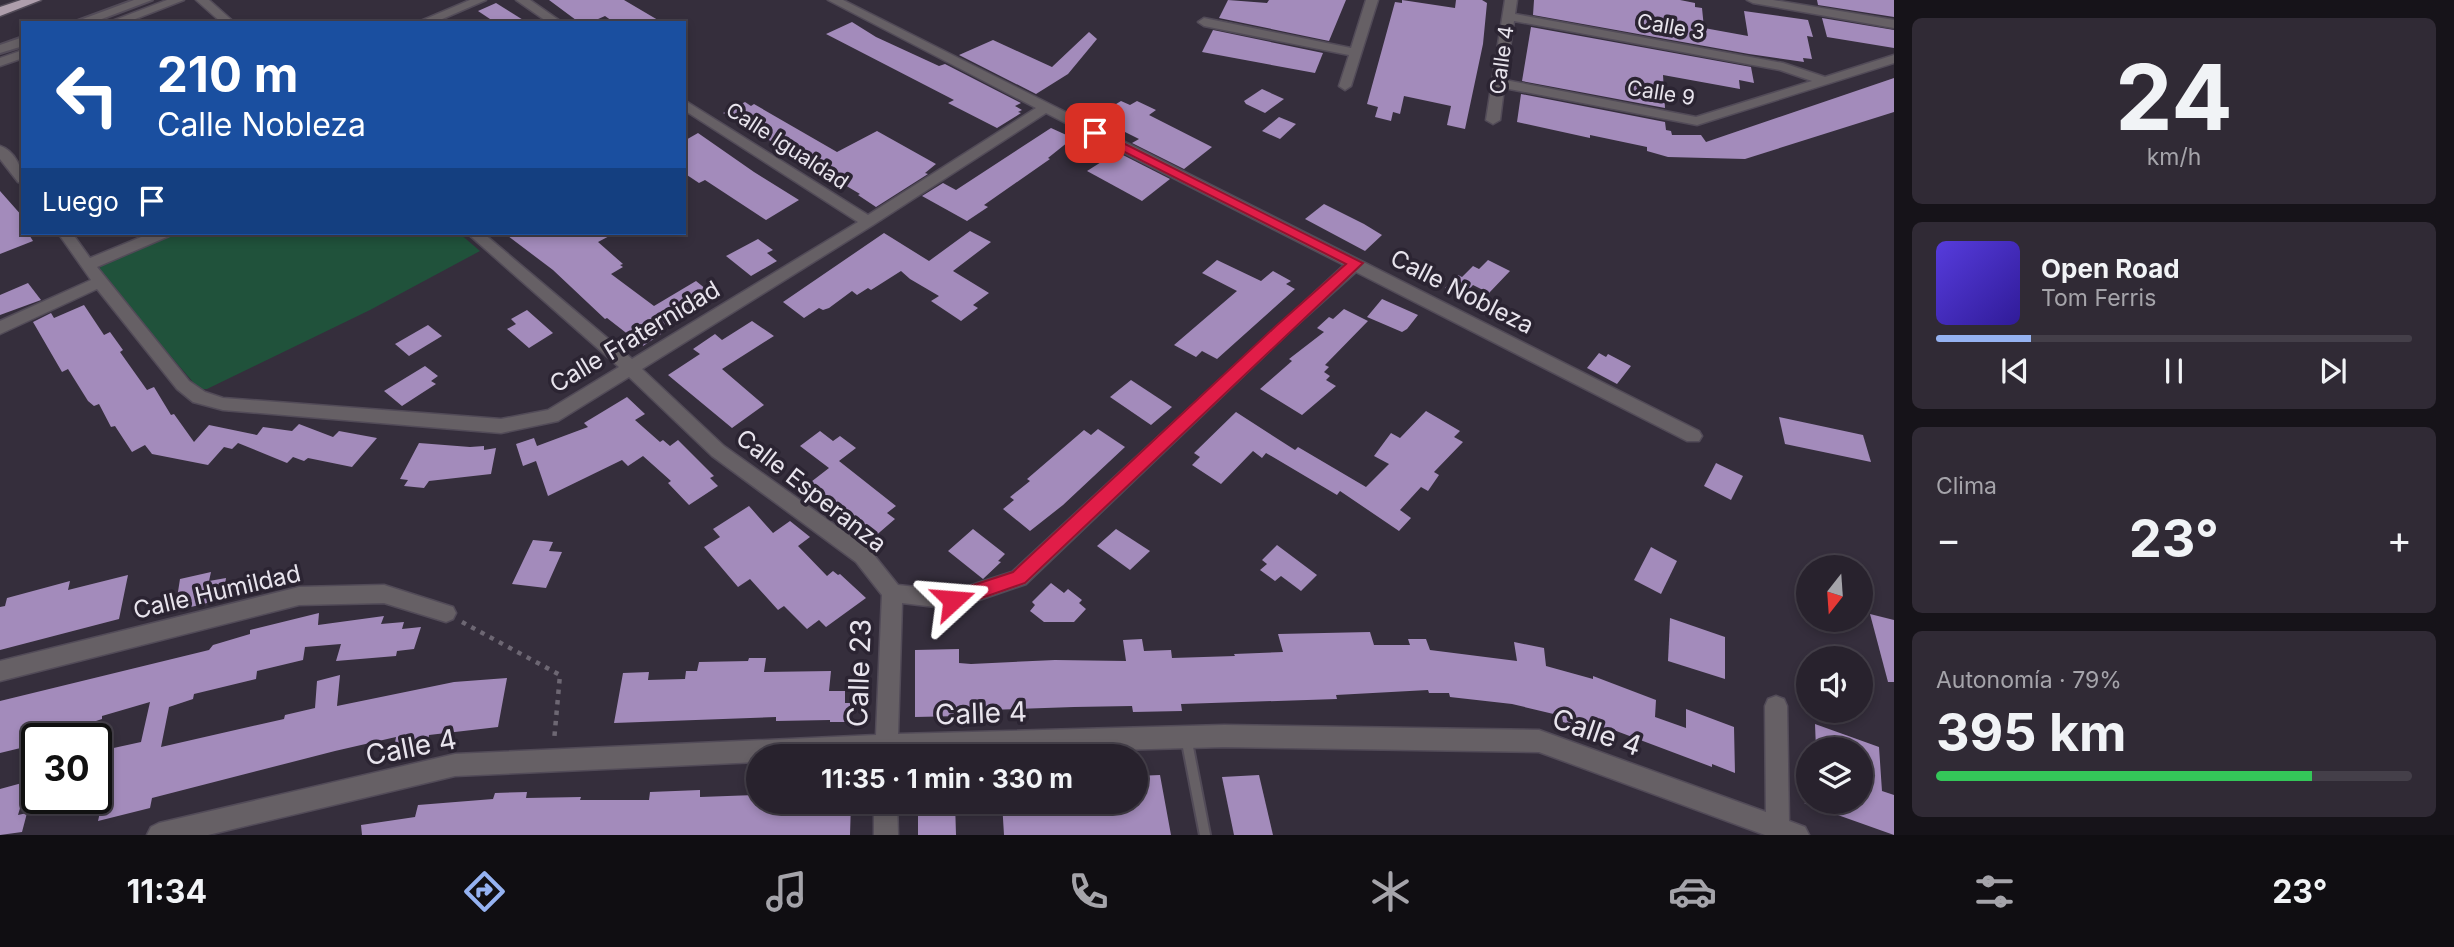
<!DOCTYPE html>
<html lang="es">
<meta charset="utf-8">
<style>
:root{--surface:#28222d;--page:#302a35;--text:#f1f3f6;--muted:#a5a4aa;--line:#443f49;--accent:#95b2f1}
body{margin:0;font-family:Inter,sans-serif;background:var(--page);color:var(--text);height:100vh;display:flex;flex-direction:column;font-size:26px;white-space:nowrap}
*{box-sizing:border-box;margin:0}
p{font-size:23px;color:var(--muted)}
.icon{flex:none;width:38px;height:38px;fill:none;stroke:currentColor;stroke-width:2;stroke-linecap:round;stroke-linejoin:round}
.map{position:relative;flex:1;overflow:hidden}
.side{display:flex;flex-direction:column;gap:18px;padding:18px;background:#161319;width:560px}
.side>*{flex:none}
.top-card{position:absolute;left:21px;top:21px;width:665px;height:214px;border-radius:0px;box-shadow:0 4px 10px #0003,0 0 0 2px var(--line);background:#1a4fa0;color:#fff;overflow:hidden}
.needle{width:46px;rotate:197deg}
.fabs{position:absolute;left:1796px;top:555px;display:grid;gap:14px}
.fabs a{display:grid;place-items:center;width:77px;height:77px;border-radius:50%;background:var(--surface);box-shadow:0 4px 10px #0003,0 0 0 2px var(--line);font-size:35px}
.speed{position:absolute;left:21px;top:723px;display:flex;gap:14px;font-size:35px;font-weight:700;text-align:center}
.speed>*{display:grid;place-content:center;width:91px;height:91px;border-radius:50%;background:var(--surface);box-shadow:0 4px 10px #0003,0 0 0 2px var(--line);line-height:1}
.speed .limit{border:4px solid #111;border-radius:10px;background:#fff;color:#111}
.pin{position:absolute;display:grid;place-items:center;width:60px;height:60px;color:#fff;margin:-30px;border-radius:14px;box-shadow:0 4px 10px #0006}
.me{position:absolute;width:77px;margin:-38px;rotate:71deg;stroke-linejoin:round;filter:drop-shadow(0 0 5px #0008)}
.turn{display:flex;align-items:center;gap:24px;height:147px;padding:0 21px;font-size:32px}
.turn .icon{width:91px;height:91px;stroke-width:2.5}
.turn b{display:block;font-size:49px;line-height:60px}
.then{display:flex;align-items:center;height:66px;padding:0 21px;background:#0003;gap:14px;font-size:26px}
.big{font-size:52px;font-weight:700;line-height:1.1}
.side .widget{flex:1;display:flex;flex-direction:column;justify-content:center;gap:10px;min-width:0;padding:0 24px;border-radius:10px;background:var(--page)}
.side .dial{align-items:center;gap:0}
.dial b{font-size:91px;line-height:1}
.song{display:flex;align-items:center;gap:21px}
.cover{width:84px;height:84px;border-radius:10px;background:linear-gradient(135deg,hsl(250 70% 55%),hsl(250 70% 35%))}
.played{height:7px;border-radius:4px;background:linear-gradient(90deg,var(--accent) 20%,var(--line) 20%)}
.keys{display:flex;justify-content:space-around;direction:ltr}
.heat{display:flex;justify-content:space-between;align-items:center;font-size:38px;direction:ltr}
.charge{height:10px;border-radius:5px;background:linear-gradient(90deg,#34c759 79%,var(--line) 0)}
.trip{position:absolute;left:746px;top:744px;width:402px;height:70px;border-radius:35px;background:var(--surface);box-shadow:0 4px 10px #0003,0 0 0 2px var(--line);font-weight:700;line-height:70px;text-align:center}
.tab-bar{display:flex;height:112px;justify-content:space-around;align-items:center;background:#100e12;color:var(--muted)}
.tab-bar .icon{width:49px;height:49px}
.tab-bar .active{color:var(--accent)}
.tab-bar b{font-size:32px;color:var(--text)}
main{display:flex;flex:1;min-height:0}
.map>svg:first-child{display:block}
.green{fill:#20523b}
.building{fill:#a38bbb}
.lines{fill:none;stroke-linecap:round;stroke-linejoin:round}
.service-casing{stroke:#524b58;stroke-width:14}
.minor-casing{stroke:#524b58;stroke-width:3}
.tertiary-casing{stroke:#524b58;stroke-width:4}
.motorway-casing{stroke:#524b58;stroke-width:3}
.path{stroke:#6d6773;stroke-width:4.5;stroke-dasharray:4.5 6;stroke-linecap:butt}
.service{stroke:#666065;stroke-width:10}
.minor{fill:#666065;fill-rule:evenodd}
.tertiary{fill:#666065;fill-rule:evenodd}
.motorway{fill:#ae9eac;fill-rule:evenodd}
.route{fill:#e11d48;stroke:#92132f;stroke-width:2}
.labels{text-anchor:middle;stroke-width:7;stroke-linejoin:round;paint-order:stroke}
.far-street-label{font-size:21px;fill:#e8e4ed;stroke:#2b2432}
.street-label{font-size:24px;fill:#e8e4ed;stroke:#2b2432}
.near-street-label{font-size:28px;fill:#e8e4ed;stroke:#2b2432}
</style>
<main>
<div class="map">
<svg width="1894" height="835" viewBox="0 0 1894 835">
<rect width="100%" height="100%" fill="#352e3c"/>
<polygon class="green" points="173,233 459,233 480,251 370,310 207,389 199,389 98,272 102,264 107,260"/>
<g class="building">
<polygon points="549,0 624,0 663,23 615,23 605,16 589,23 580,23"/>
<polygon points="1228,0 1267,3 1269,0 1346,0 1329,41 1219,18"/>
<polygon points="1402,0 1455,8 1456,0 1482,0 1487,3 1483,44 1465,129 1447,125 1451,106 1404,96 1400,114 1393,112 1391,121 1375,117 1378,107 1367,104 1395,2 1402,3"/>
<polygon points="1534,0 1680,0 1695,3 1695,7 1702,8 1704,28 1748,36 1744,11 1808,20 1813,37 1807,36 1812,59 1803,58 1804,62 1749,54 1533,15"/>
<polygon points="1817,0 1894,0 1894,17 1818,5"/>
<polygon points="496,3 528,23 496,23 478,11"/>
<polygon points="1822,18 1894,30 1894,48 1827,37"/>
<polygon points="852,22 876,37 939,66 945,64 1021,103 1015,106 1022,110 1018,112 1021,113 997,128 948,103 954,100 826,34"/>
<polygon points="1531,27 1751,67 1754,83 1739,80 1740,89 1663,75 1665,108 1522,81"/>
<polygon points="1213,30 1323,53 1315,73 1202,52"/>
<polygon points="1089,32 1097,39 1068,74 1036,94 959,55 993,40 1052,67"/>
<polygon points="1894,78 1894,112 1745,159 1668,157 1647,151 1647,147 1590,135 1590,138 1517,122 1521,94 1665,122 1666,130 1671,131 1672,135 1701,135 1706,142"/>
<polygon points="1262,89 1284,99 1265,113 1246,104 1244,101"/>
<polygon points="1121,101 1130,105 1137,101 1156,110 1149,115 1212,147 1184,169 1132,143 1139,139 1095,117"/>
<polygon points="745,102 751,106 754,104 837,152 877,131 936,164 925,173 928,174 876,207 858,195 860,194 723,113"/>
<polygon points="1279,117 1296,124 1280,139 1262,131"/>
<polygon points="1051,128 1073,138 1048,158 1050,159 984,205 988,207 967,221 922,196 943,183 956,190"/>
<polygon points="698,133 754,172 799,200 766,220 705,180 699,183 684,173 684,141"/>
<polygon points="1117,152 1170,179 1142,201 1087,171"/>
<polygon points="0,191 23,217 23,233 28,233 33,241 0,254"/>
<polygon points="1324,204 1364,224 1382,235 1365,251 1305,219"/>
<polygon points="970,231 991,242 953,271 989,293 973,305 978,308 961,321 931,301 939,296 910,279 901,271 871,290 868,288 857,295 852,291 829,308 823,310 819,308 804,318 783,302 884,233 929,261"/>
<polygon points="504,233 615,233 598,242 623,264 620,265 623,267 611,274 654,306 696,281 717,298 696,311 692,308 662,326 667,330 643,346 607,318 605,319 553,270"/>
<polygon points="758,239 773,250 767,253 777,261 751,276 726,256"/>
<polygon points="1217,260 1261,281 1273,271 1291,281 1286,284 1295,289 1217,359 1202,351 1196,357 1174,345 1237,291 1202,273"/>
<polygon points="1488,260 1510,271 1489,293 1473,285 1462,297 1445,288 1458,275 1462,277 1473,266 1479,269"/>
<polygon points="28,283 41,300 0,315 0,295"/>
<polygon points="1382,299 1418,315 1407,329 1402,332 1367,317"/>
<polygon points="84,305 104,335 110,332 123,350 120,352 147,390 154,387 171,415 174,414 194,442 209,425 257,435 263,427 292,431 299,424 333,437 339,431 377,438 352,467 308,458 304,461 293,457 287,463 238,443 232,449 224,447 208,465 152,454 145,445 132,452 115,426 111,427 99,404 94,406 88,401 68,369 62,372 33,322 51,313 54,318"/>
<polygon points="1344,309 1368,321 1325,365 1329,367 1324,372 1330,376 1326,380 1336,386 1302,415 1260,389 1292,361 1289,359 1324,332 1317,328 1329,317 1333,319"/>
<polygon points="527,310 553,333 529,348 507,329 516,324 511,319"/>
<polygon points="752,321 774,336 722,369 764,405 732,428 668,375 700,354 693,349 715,334 722,340"/>
<polygon points="428,325 442,336 409,356 395,344"/>
<polygon points="1599,353 1606,357 1608,354 1631,366 1617,384 1587,368"/>
<polygon points="425,366 438,376 431,381 436,384 422,393 402,406 384,391"/>
<polygon points="1131,380 1172,407 1151,425 1110,397"/>
<polygon points="627,397 645,414 635,420 660,442 663,440 670,446 678,440 714,476 710,478 718,486 689,505 668,483 671,481 643,456 628,466 622,460 548,496 536,461 523,466 516,444 534,438 537,446 588,427 584,423"/>
<polygon points="1426,411 1460,431 1454,437 1463,442 1434,472 1439,475 1428,491 1421,487 1400,510 1411,518 1399,531 1340,491 1337,495 1266,453 1262,458 1253,451 1221,484 1192,465 1200,457 1194,453 1236,412 1295,450 1298,447 1366,487 1389,464 1374,456 1391,433 1400,438"/>
<polygon points="1779,417 1863,435 1871,462 1785,444"/>
<polygon points="1098,429 1125,447 1063,505 1030,531 1003,509 1014,500 1010,497 1030,481 1027,479 1084,430 1091,435"/>
<polygon points="820,431 833,441 840,436 856,448 839,461 896,506 887,513 895,519 873,538 807,485 829,468 800,446"/>
<polygon points="419,443 470,447 484,446 484,450 496,448 491,474 429,481 424,488 404,486 408,480 400,479"/>
<polygon points="1716,463 1743,476 1731,500 1704,486"/>
<polygon points="749,506 773,533 790,521 810,537 798,546 827,576 833,571 838,575 840,574 866,598 826,627 819,620 807,629 784,606 778,610 750,579 738,587 704,547 720,537 713,529"/>
<polygon points="973,529 1005,554 998,561 1001,562 983,579 948,551"/>
<polygon points="1116,529 1150,551 1130,570 1097,546"/>
<polygon points="533,540 553,542 549,551 562,552 546,588 512,584"/>
<polygon points="1277,545 1317,575 1301,591 1281,576 1275,581 1260,570 1267,564 1262,560"/>
<polygon points="1651,547 1677,561 1661,594 1634,580"/>
<polygon points="211,572 209,581 226,578 223,599 175,611 180,579"/>
<polygon points="128,575 119,619 0,650 0,607 5,606 7,598 70,581 68,590"/>
<polygon points="1051,583 1064,593 1068,589 1082,600 1079,603 1086,609 1074,622 1044,622 1030,611 1035,605 1032,602"/>
<polygon points="319,613 318,625 384,616 381,624 404,622 402,629 421,627 414,649 397,651 396,656 336,661 341,644 305,647 303,660 257,671 256,679 194,694 193,699 169,707 161,747 284,719 285,715 315,708 317,681 340,675 337,706 454,682 507,678 498,727 429,735 428,743 394,749 396,737 335,751 152,798 150,808 98,821 110,769 105,771 109,749 141,742 150,702 102,716 102,719 93,722 93,727 55,738 37,738 37,744 0,753 0,701 209,650 213,645 250,634 250,630"/>
<polygon points="1870,614 1894,620 1894,682 1888,682"/>
<polygon points="1670,618 1725,637 1725,679 1668,661"/>
<polygon points="1370,632 1374,645 1410,645 1408,639 1426,639 1430,650 1517,661 1514,642 1544,648 1546,666 1593,679 1593,676 1656,700 1655,717 1686,728 1686,709 1734,727 1735,773 1712,764 1712,767 1611,729 1611,731 1597,727 1597,732 1563,722 1562,716 1512,704 1450,697 1449,693 1429,693 1428,690 1336,695 1337,699 1181,704 1182,711 1133,712 1132,706 1074,707 960,711 960,716 915,717 915,650 959,649 959,663 971,664 1055,660 1126,661 1123,640 1142,639 1144,651 1171,650 1172,658 1235,656 1234,654 1283,652 1278,634"/>
<polygon points="749,658 766,658 764,672 831,671 829,691 845,691 845,703 850,703 850,722 830,722 830,720 776,721 776,717 614,723 623,673 649,672 648,680 685,679 686,671 697,671 699,662 748,661"/>
<polygon points="1815,724 1879,747 1882,791 1894,795 1894,835 1804,803 1860,802 1860,749 1816,749"/>
<polygon points="1160,775 1171,835 1004,835 1002,802 1136,802 1136,776"/>
<polygon points="1259,775 1273,835 1234,835 1222,777"/>
<polygon points="22,783 19,792 25,791 18,815 27,813 22,832 0,835 0,789"/>
<polygon points="700,790 700,797 755,795 754,802 851,802 850,835 362,835 361,825 415,817 418,805 493,799 495,793 527,792 526,798 581,797 580,800 649,800 650,792"/>
<polygon points="918,802 955,802 956,835 918,835"/>
</g>
<g class="lines">
<defs>
<polyline id="service" points="1186,737 1205,835"/>
<g id="minor">
<polygon points="167,0 184,0 125,23 107,23"/>
<polygon points="196,0 209,0 235,23 222,23"/>
<polygon points="470,0 486,0 433,23 416,23"/>
<polygon points="516,0 530,0 563,23 549,23"/>
<path d="M828,0H843L1699,431L1702,436L1699,441H1687L1356,272L1287,334L1026,584L953,609L902,603L898,734L1224,725L1539,730L1766,812L1765,706L1768,699L1776,696L1784,699L1787,706L1789,821L1805,827L1809,835H1765L1539,752L1224,747L897,756H758V762L455,776L208,835H147L151,827L159,823L455,754L876,735L882,595L856,562L712,456L629,377L558,421L501,433L223,410L193,402L177,389L97,289L0,334V321L91,280L58,233H72L90,258L151,233H171L169,236L97,267L189,381L205,392L223,398L501,419L548,410L619,367L467,233H483L632,359L858,222L684,110V100L868,215L1036,108ZM1046,113L1344,265L1012,572L953,591L898,585L870,550L724,446L642,369L873,225Z"/>
<polygon points="1366,0 1378,0 1351,86 1345,90 1339,86 1349,55 1204,26 1198,22 1204,18 1351,48"/>
<path d="M1505,0H1517L1515,14L1783,63L1825,77L1894,55V63L1697,125L1504,88L1500,120L1493,124L1486,120ZM1514,21L1780,70L1812,81L1696,117L1505,80Z"/>
<polygon points="1747,0 1773,0 1894,20 1894,28 1753,3"/>
<polygon points="23,50 23,58 0,66 0,58"/>
<path d="M0,146C15,151 23,169 23,183L18,182L0,159Z"/>
<polygon points="384,585 453,607 456,613 453,619 446,622 384,603 299,605 0,681 0,661 299,587"/>
<polygon points="874,802 897,802 898,835 874,835"/>
</g>
<g id="tertiary">
<polygon points="134,0 152,0 91,23 72,23"/>
<polygon points="23,37 23,46 0,53 0,45"/>
</g>
<polygon id="motorway" points="21,0 41,0 0,16 0,7"/>
</defs>
<use href="#service" class="service-casing"/>
<use href="#minor" class="minor-casing"/>
<use href="#tertiary" class="tertiary-casing"/>
<use href="#motorway" class="motorway-casing"/>
<polyline class="path" points="462,622 560,675 554,741"/>
<use href="#service" class="service"/>
<use href="#minor" class="minor"/>
<use href="#tertiary" class="tertiary"/>
<use href="#motorway" class="motorway"/>
</g>
<polygon class="route" points="1095,129 1363,263 1025,583 953,608 946,606 944,600 946,594 1013,572 1276,326 1346,264 1091,135 1089,133"/>
<g class="labels">
<g class="far-street-label">
<text transform="translate(1671 27) rotate(10)" y="7">Calle 3</text>
<text transform="translate(1502 60) rotate(-82)" y="7">Calle 4</text>
<text transform="translate(1661 93) rotate(9)" y="7">Calle 9</text>
<text transform="translate(787 146) rotate(33)" y="7">Calle Igualdad</text>
</g>
<g class="street-label">
<text transform="translate(1462 292) rotate(27)" y="8">Calle Nobleza</text>
<text transform="translate(635 337) rotate(-31)" y="8">Calle Fraternidad</text>
<text transform="translate(811 491) rotate(38)" y="8">Calle Esperanza</text>
<text transform="translate(217 592) rotate(-13)" y="8">Calle Humildad</text>
</g>
<g class="near-street-label">
<text transform="translate(859 673) rotate(-88)" y="10">Calle 23</text>
<text transform="translate(981 713) rotate(-2)" y="10">Calle 4</text>
<text transform="translate(1597 732) rotate(19)" y="10">Calle 4</text>
<text transform="translate(411 747) rotate(-11)" y="10">Calle 4</text>
</g>
</g>
</svg>
<div class="fabs">
<a><svg class="needle" viewBox="-14 -14 28 28"><path d="M0-13l5 13h-10z" fill="#e53935"/><path d="M0 13l5-13h-10z" fill="#a5a4aa"/></svg></a>
<a><svg class="icon" aria-label="sound" viewBox="0 0 24 24"><path d="M4 9h4l5-4v14l-5-4H4zM17 9q2 3 0 6"/></svg></a>
<a><svg class="icon" aria-label="layers" viewBox="0 0 24 24"><path d="M12 4l9 5-9 5-9-5zM3 14l9 5 9-5"/></svg></a>
</div>
<div class="speed"><div class="limit">30</div></div>
<div class="pin" style="left:1095px;top:133px;background:#d93025"><svg class="icon" aria-label="arrive" viewBox="0 0 24 24"><path d="M6 21V4h12l-3 4 3 4H6"/></svg></div>
<svg class="me" style="left:953px;top:600px" viewBox="-20 -20 40 40"><path d="M0-17L14 15 0 8-14 15z" fill="#e11d48" stroke="#fff" stroke-width="4"/></svg>
<div class="trip">11:35 · 1 min · 330 m</div>
<div class="top-card">
<div class="turn"><svg class="icon" aria-label="left" viewBox="0 0 24 24"><path d="M17 20v-9H6M10 6l-5 5 5 5"/></svg><div><b>210 m</b>Calle Nobleza</div></div>
<div class="then">Luego<svg class="icon" aria-label="arrive" viewBox="0 0 24 24"><path d="M6 21V4h12l-3 4 3 4H6"/></svg></div>
</div>
</div>
<section class="side">
<div class="widget dial"><b>24</b><p>km/h</p></div>
<div class="widget">
<div class="song"><i class="cover"></i><div><b>Open Road</b><p>Tom Ferris</p></div></div>
<div class="played"></div>
<div class="keys"><svg class="icon" aria-label="previous" viewBox="0 0 24 24"><path d="M18 5L8 12l10 7zM5 5v14"/></svg><svg class="icon" aria-label="pause" viewBox="0 0 24 24"><path d="M8 5v14M16 5v14"/></svg><svg class="icon" aria-label="next" viewBox="0 0 24 24"><path d="M6 5l10 7-10 7zM19 5v14"/></svg></div>
</div>
<div class="widget"><p>Clima</p>
<div class="heat"><a>−</a><b class="big">23°</b><a>+</a></div>
</div>
<div class="widget"><p>Autonomía · 79%</p><b class="big">395 km</b><div class="charge"></div></div>
</section>
</main>
<nav class="tab-bar">
<b>11:34</b>
<svg class="icon active" aria-label="directions" viewBox="0 0 24 24"><path d="M12 3l9 9-9 9-9-9zM9 14v-3h6M13 9l2 2-2 2"/></svg>
<svg class="icon" aria-label="music" viewBox="0 0 24 24"><path d="M9 18V5l10-2v13"/><circle cx="6" cy="18" r="3"/><circle cx="16" cy="16" r="3"/></svg>
<svg class="icon" aria-label="phone" viewBox="0 0 24 24"><path d="M5 4h4l2 5-3 2q2 4 5 5l2-3 5 2v4C11 20 4 13 5 4z"/></svg>
<svg class="icon" aria-label="climate" viewBox="0 0 24 24"><path d="M12 3v18M4 7l16 10M4 17L20 7"/></svg>
<svg class="icon" aria-label="car" viewBox="0 0 24 24"><path d="M5 17H2v-5l4-1 3-4h7l3 4 3 1v5h-3M9 17h6M6 11h13"/><circle cx="7" cy="17" r="2"/><circle cx="17" cy="17" r="2"/></svg>
<svg class="icon" aria-label="filters" viewBox="0 0 24 24"><path d="M4 7h16M4 17h16"/><circle cx="9" cy="7" r="2"/><circle cx="15" cy="17" r="2"/></svg>
<b>23°</b>
</nav>
